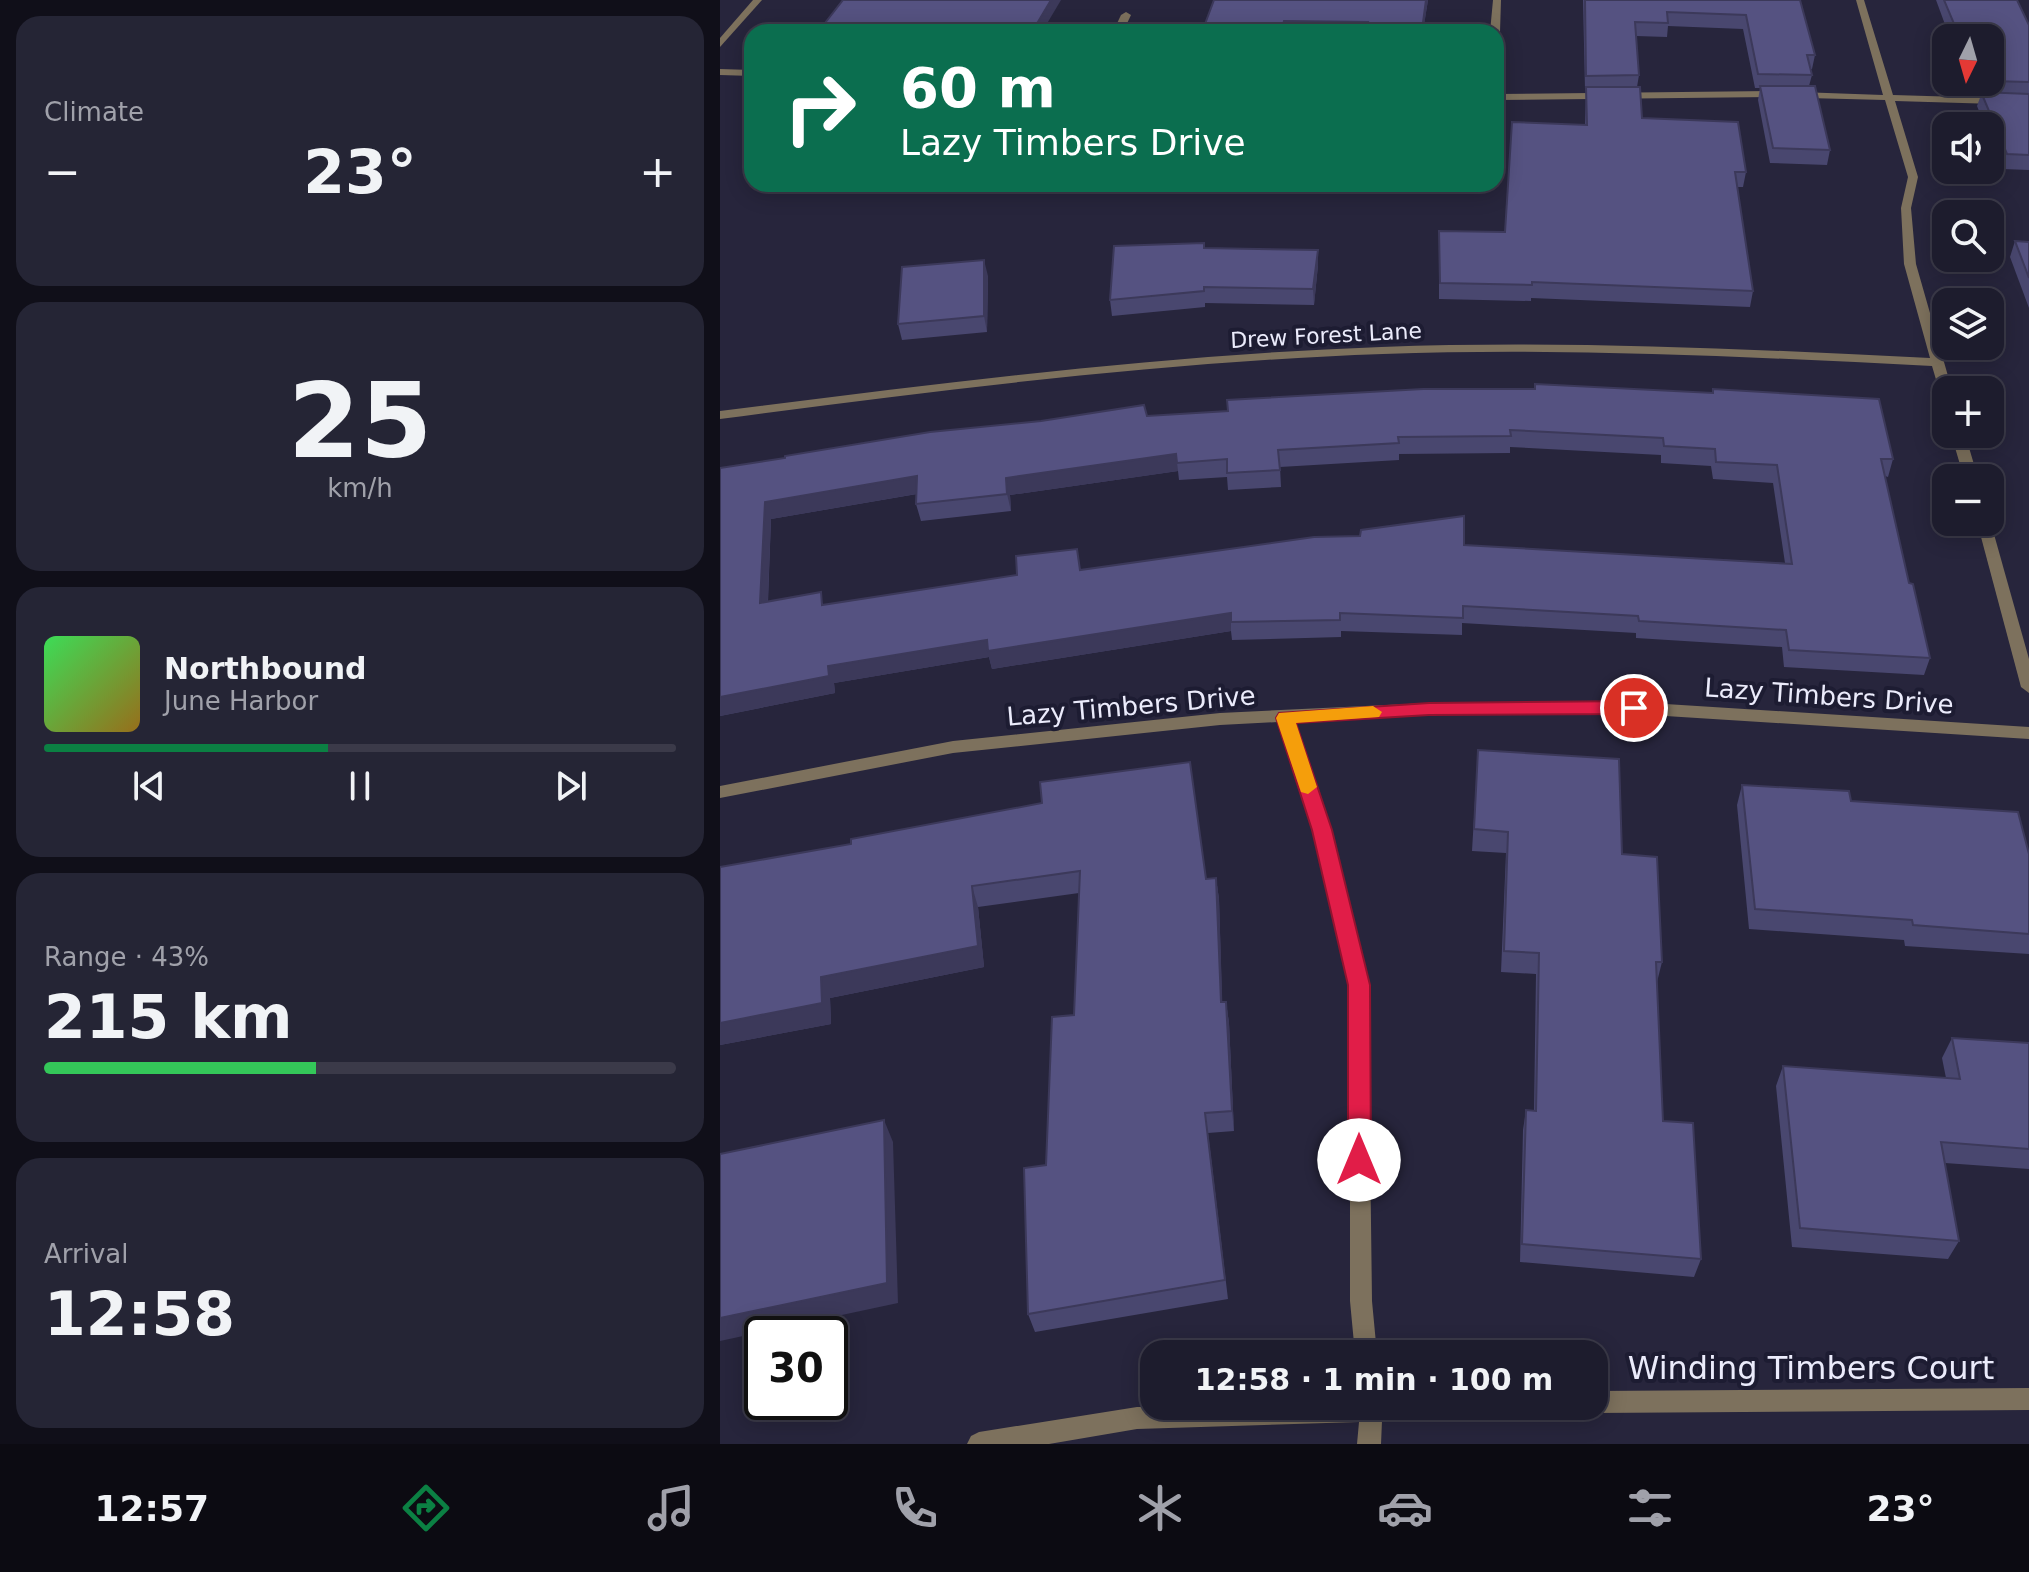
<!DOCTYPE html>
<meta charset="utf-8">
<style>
:root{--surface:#1d1c2d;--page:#252535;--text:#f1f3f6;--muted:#a0a1aa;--line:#3b3a49;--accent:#0b8043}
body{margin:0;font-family:"DejaVu Sans",sans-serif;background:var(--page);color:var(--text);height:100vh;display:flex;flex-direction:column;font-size:30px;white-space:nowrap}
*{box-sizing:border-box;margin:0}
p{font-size:26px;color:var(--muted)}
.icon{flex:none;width:44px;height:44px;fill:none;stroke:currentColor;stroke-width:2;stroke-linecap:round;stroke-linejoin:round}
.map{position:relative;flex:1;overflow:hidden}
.sheet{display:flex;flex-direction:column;gap:16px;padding:16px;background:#100f19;width:720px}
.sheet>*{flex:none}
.hud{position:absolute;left:24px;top:24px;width:760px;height:168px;border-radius:24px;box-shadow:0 4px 20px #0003,0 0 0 2px var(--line);background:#0b6e4f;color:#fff;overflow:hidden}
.needle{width:52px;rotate:185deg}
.fabs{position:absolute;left:1212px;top:24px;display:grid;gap:16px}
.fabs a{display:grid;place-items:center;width:72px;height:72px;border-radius:16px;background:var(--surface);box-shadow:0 4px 20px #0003,0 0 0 2px var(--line);font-size:40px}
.speed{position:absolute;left:24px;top:1316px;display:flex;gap:16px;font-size:40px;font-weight:700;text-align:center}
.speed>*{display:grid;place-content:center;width:104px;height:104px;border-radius:50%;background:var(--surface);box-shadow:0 4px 20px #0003,0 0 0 2px var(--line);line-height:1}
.speed .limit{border:4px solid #111;border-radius:12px;background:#fff;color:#111}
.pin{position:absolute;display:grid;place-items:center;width:68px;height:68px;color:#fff;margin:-34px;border:4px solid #fff;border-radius:50%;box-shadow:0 2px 8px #0007}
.me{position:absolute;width:88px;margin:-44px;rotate:0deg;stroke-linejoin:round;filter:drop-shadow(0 0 6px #0008)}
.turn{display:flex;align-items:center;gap:28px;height:168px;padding:0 24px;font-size:36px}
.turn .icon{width:104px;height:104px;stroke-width:2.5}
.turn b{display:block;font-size:56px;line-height:68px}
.big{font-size:60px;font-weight:700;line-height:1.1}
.sheet .card{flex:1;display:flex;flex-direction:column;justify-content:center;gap:12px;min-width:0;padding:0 28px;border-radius:24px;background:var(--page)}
.sheet .dial{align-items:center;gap:0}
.dial b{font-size:104px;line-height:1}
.song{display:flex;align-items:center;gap:24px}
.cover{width:96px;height:96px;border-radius:12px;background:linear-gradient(135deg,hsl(130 70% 55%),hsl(40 70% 35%))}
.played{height:8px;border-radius:4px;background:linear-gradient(90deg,var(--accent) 45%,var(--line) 45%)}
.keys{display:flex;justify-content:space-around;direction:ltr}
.heat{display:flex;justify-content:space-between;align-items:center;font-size:44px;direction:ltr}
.charge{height:12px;border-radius:6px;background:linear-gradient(90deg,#34c759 43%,var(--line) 0)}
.trip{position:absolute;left:420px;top:1340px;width:468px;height:80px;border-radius:24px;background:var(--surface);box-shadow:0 4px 20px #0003,0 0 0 2px var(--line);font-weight:700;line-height:80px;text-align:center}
.menu{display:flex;height:128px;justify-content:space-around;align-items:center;background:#0c0b12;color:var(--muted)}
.menu .icon{width:56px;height:56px}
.menu .active{color:var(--accent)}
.menu b{font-size:36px;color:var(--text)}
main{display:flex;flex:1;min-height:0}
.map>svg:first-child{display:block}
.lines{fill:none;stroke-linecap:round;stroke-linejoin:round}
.minor{fill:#7d715d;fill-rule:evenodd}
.wall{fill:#49476f;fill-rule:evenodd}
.shaded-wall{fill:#3c395a}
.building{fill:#555281;stroke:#3c395a;stroke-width:2;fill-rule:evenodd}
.route{fill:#e11d48;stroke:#92132f;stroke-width:2}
.slow{fill:#f59e0b}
.labels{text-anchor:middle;stroke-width:8;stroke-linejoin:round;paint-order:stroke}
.far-street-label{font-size:22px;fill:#ebebfb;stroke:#1d1c32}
.street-label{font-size:26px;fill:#ebebfb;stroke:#1d1c32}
.near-street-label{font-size:32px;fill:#ebebfb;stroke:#1d1c32}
</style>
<main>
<section class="sheet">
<div class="card"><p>Climate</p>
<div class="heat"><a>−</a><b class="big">23°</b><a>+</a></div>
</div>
<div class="card dial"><b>25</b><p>km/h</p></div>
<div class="card">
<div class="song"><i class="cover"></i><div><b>Northbound</b><p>June Harbor</p></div></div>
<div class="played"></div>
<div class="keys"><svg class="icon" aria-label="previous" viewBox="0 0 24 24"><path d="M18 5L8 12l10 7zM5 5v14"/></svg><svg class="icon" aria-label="pause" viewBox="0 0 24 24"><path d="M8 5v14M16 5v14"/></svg><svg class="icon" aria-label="next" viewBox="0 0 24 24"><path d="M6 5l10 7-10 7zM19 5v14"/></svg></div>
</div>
<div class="card"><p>Range · 43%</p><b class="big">215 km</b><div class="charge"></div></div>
<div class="card"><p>Arrival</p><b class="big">12:58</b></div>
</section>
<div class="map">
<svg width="1309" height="1444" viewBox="0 0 1309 1444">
<rect width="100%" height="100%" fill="#27253c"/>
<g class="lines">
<g class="minor">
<polygon points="33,0 42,0 0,47 0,38"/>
<polygon points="773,0 781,0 780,32 776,35 776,32 770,32"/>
<path d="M1136,0H1144L1173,95L1309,99V105L1175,101L1198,177L1191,208L1196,264L1232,390H1226V397L1220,393L1212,366C1029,357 846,347 663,354C441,362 220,390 0,419V411C220,383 440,355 661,347C844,340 1027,349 1210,358L1184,264L1181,208L1188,177L1165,100L1051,97L776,100V94L1051,91L1163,95Z"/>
<polygon points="406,12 411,15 403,32 393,32 401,15"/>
<polygon points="0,69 32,70 32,76 0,75"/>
<polygon points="1231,434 1245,434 1258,478 1244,478"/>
<polygon points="1270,520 1309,659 1309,693 1301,687 1257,522"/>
<polygon points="914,702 1309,727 1309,739 914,714 709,715 574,721 611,830 648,985 652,1301 657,1354 635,1354 630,1301 630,985 593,830 558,722 500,725 233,753 0,798 0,786 233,741 500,713 709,703"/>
<polygon points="1309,1388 1309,1410 874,1413 866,1410 864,1406 874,1406 874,1391"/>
<polygon points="793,1406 790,1414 782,1417 662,1421 661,1444 637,1444 639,1422 417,1429 329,1444 247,1444 251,1436 259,1432 417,1407"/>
</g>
</g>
<g class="wall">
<polygon points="494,0 708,0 703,30 707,32 482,32"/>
<polygon points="863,0 1080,0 1095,55 1092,69 1090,69 1092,75 1089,86 1110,150 1107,165 1050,163 1038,100 1040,88 1035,88 1023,29 948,26 947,37 916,36 919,75 917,87 922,118 1026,172 1023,187 1017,187 1033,291 1030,307 811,298 811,301 719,299 719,231 785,232 865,125 866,90 865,90"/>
<polygon points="1216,0 1297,0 1309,25 1309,170 1282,169 1270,138 1270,126 1265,126 1257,106 1261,95 1252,94 1248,82 1270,82 1270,38 1230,38"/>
<polygon points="32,115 32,141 28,140 24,126"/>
<polygon points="1295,241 1309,242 1309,308 1290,257"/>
<polygon points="484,248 598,265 594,305 485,303 485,307 392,316 390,300"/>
<polygon points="268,276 267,332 182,340 178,324"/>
<path d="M993,389L1173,459L1168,477L1165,476L1189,583L1210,658L1204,675L1064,667L1062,647L916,638V633L742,623V635L621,631V637L512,640L511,631L272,669L269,657L114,683L115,693L0,716V468L427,416L992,393ZM790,447L941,455V463L991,466L993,479L1053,483L1065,563L744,545L361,570L105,605L48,602L51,519L197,494L196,504L201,521L291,511L290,495L458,471L459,480L507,477L508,490L561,487L560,467L679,460V454L790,453Z"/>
<polygon points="758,750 902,854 942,962 937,982 943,1121 981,1259 974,1277 800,1262 803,1130 806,1110 814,1111 816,974 781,972 786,853 752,851"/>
<polygon points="1022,785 1131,801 1309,854 1309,954 1185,946 1184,940 1029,929 1017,805"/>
<polygon points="131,844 486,879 496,878 499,899 502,1002 506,1002 509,1023 514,1131 488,1133 508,1299 315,1332 308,1314 326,1165 354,1015 359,893 258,907 264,967 110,998 111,1024 0,1045 0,867"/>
<polygon points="1232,1038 1309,1043 1309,1169 1225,1163 1239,1241 1228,1259 1072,1247 1056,1086 1063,1066 1226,1078 1222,1058"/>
</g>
<g class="shaded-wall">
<polygon points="331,0 341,0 322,32 312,32"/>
<polygon points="706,0 708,0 703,32 702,32"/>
<polygon points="598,250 598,265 594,305 593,289"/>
<polygon points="264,260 268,276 267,332 264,316"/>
<polygon points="456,454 458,471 290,495 291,511 287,494 286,478"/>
<polygon points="197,476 202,493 51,519 47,620 40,603 45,502"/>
<polygon points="511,613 511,631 272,669 269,657 114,683 115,693 0,716 0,697 108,666 267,640"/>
<polygon points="496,878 499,899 503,1023 501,1002"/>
<polygon points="252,886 258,907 264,967 110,998 111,1024 0,1045 0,1023 101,977"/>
<polygon points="506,1002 509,1023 514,1131 512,1111"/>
<polygon points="164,1120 173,1142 178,1303 0,1341 0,1318"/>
</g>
<g class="building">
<polygon points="123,0 331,0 312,32 98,32"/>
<polygon points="494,0 706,0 702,30 707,31 707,32 646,32 648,22 564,21 561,32 482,32"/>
<polygon points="865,0 1080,0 1095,55 1087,55 1092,75 1038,74 1026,15 947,12 948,23 915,22 919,75 866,76"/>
<polygon points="1224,0 1297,0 1309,25 1309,82 1270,81 1270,38 1240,38"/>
<polygon points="1040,86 1095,86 1110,150 1053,148"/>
<polygon points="866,87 920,87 922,118 1018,122 1026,172 1015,172 1033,291 812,282 812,285 720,283 719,231 785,232 792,122 867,125"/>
<polygon points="1261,92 1309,94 1309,155 1287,154"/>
<polygon points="32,115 32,126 24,126"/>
<polygon points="1295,241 1309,242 1309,278"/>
<polygon points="484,243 484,248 598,250 593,289 484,287 484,291 390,300 394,246"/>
<polygon points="264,260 264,316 178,324 182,267"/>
<path d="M815,384L993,393V389L1159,399L1173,459H1161L1189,583L1193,584L1210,658L1069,650L1066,630L919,621L918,616L743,606V618L620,613V620L511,622V613L268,651L267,640L108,666L109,676L0,697V468L65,458V456L210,432L321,421L424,405L427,416L508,411L507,400L703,389H815ZM790,430L943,438L944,446L995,449L996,462L1057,465L1072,564L744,545V516L641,530L640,536L594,537L360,570L357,549L296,556L297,575L102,605L101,592L40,603L45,502L197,476L196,504L287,494L286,478L456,454L457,463L507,459V473L560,470L558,450L679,443L678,437L791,436Z"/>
<polygon points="758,750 899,759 902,854 937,857 942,962 936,962 943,1121 973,1123 981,1259 802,1244 806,1110 816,1111 819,953 784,951 788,832 754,829"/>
<polygon points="470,762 486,879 496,878 501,1002 506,1002 512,1111 485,1113 505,1280 308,1314 304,1168 326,1165 332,1017 354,1015 360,871 252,886 258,946 101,977 102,1003 0,1023 0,867 131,844 131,839 322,803 320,782"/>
<polygon points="1022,785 1129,791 1131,801 1298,812 1309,854 1309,934 1193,925 1192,920 1035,909"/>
<polygon points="1232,1038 1309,1043 1309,1149 1221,1142 1239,1241 1080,1228 1063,1066 1240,1079"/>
<polygon points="164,1120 167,1283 0,1318 0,1154"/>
</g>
<polygon class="route" points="914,701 923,708 914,714 709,715 576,723 612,830 650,985 651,1160 648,1168 639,1171 631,1168 628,1160 628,985 592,830 556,718 559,713 709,703"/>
<polygon class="slow" points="653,706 662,712 659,717 576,723 597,787 588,794 581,792 556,718 559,713"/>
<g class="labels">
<g class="far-street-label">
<text transform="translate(606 335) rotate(-3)" y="8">Drew Forest Lane</text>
</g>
<g class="street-label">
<text transform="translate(1109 696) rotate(4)" y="9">Lazy Timbers Drive</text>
<text transform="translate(411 706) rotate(-5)" y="9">Lazy Timbers Drive</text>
</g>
<g class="near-street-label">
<text x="1091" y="1379">Winding Timbers Court</text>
</g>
</g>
</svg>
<div class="fabs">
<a><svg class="needle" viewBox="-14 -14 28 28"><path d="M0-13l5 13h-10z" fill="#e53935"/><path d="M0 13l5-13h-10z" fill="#a0a1aa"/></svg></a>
<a><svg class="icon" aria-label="sound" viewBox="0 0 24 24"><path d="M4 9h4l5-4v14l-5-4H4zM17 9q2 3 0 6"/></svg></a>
<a><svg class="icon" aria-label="search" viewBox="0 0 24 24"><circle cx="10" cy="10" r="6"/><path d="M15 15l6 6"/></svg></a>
<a><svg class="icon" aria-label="layers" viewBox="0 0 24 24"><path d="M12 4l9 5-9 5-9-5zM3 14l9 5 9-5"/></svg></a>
<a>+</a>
<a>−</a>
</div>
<div class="speed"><div class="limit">30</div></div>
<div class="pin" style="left:914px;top:708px;background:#d93025"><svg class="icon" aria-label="arrive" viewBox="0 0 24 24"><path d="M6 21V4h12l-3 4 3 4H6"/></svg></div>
<svg class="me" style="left:639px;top:1160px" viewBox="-20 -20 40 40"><circle r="19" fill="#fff"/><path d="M0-13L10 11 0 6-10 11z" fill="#e11d48"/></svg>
<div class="trip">12:58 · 1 min · 100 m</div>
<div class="hud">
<div class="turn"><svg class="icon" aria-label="right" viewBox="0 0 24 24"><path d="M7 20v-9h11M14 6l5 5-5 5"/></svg><div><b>60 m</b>Lazy Timbers Drive</div></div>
</div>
</div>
</main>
<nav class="menu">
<b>12:57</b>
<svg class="icon active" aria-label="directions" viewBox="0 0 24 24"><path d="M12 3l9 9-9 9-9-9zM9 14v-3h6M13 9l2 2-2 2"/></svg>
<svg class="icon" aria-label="music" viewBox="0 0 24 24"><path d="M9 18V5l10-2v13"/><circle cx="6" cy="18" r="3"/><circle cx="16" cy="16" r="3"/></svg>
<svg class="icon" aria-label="phone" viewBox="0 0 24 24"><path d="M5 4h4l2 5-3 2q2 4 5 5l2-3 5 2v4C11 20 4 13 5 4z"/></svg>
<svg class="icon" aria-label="climate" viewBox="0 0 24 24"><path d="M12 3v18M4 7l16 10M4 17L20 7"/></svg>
<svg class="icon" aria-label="car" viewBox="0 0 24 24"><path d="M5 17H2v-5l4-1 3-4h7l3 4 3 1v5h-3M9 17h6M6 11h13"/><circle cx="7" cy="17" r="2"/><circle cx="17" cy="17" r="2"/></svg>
<svg class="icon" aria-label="filters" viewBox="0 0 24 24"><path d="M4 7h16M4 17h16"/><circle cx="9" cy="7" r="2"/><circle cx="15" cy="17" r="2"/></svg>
<b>23°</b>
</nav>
